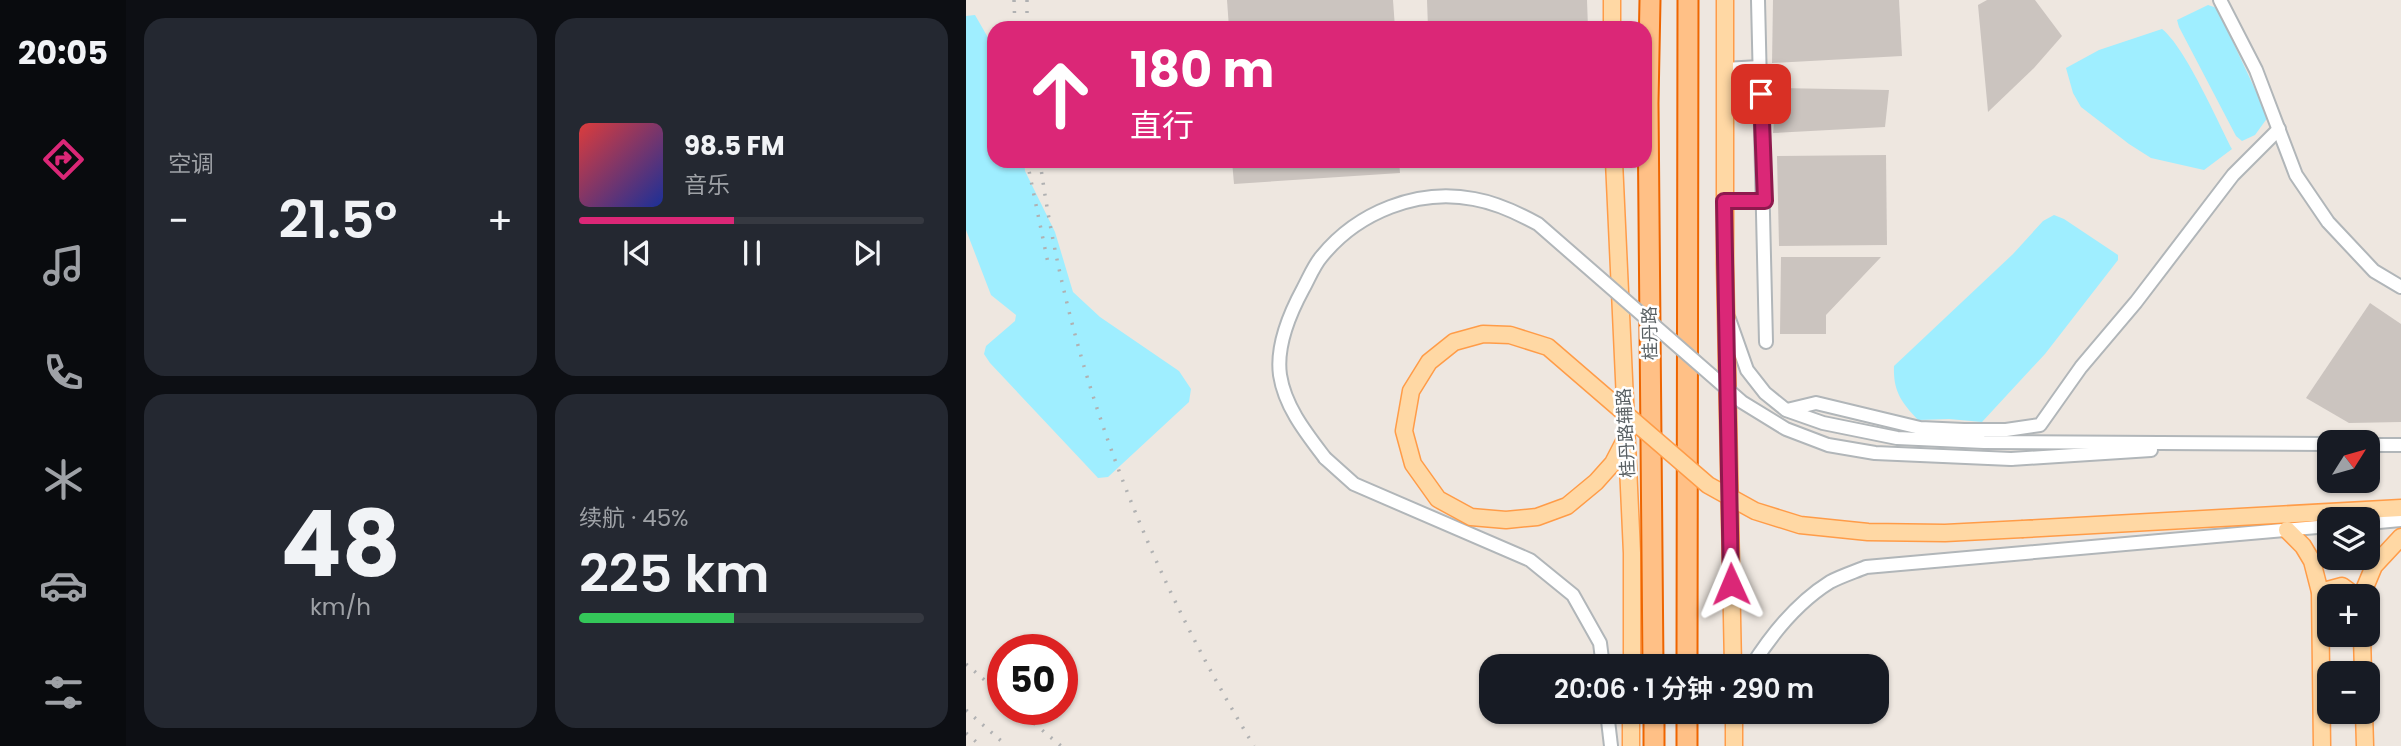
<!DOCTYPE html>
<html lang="zh">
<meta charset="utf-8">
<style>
:root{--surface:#171b24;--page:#242831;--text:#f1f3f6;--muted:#9ea1a6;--line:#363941;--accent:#db2777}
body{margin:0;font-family:Poppins,"Noto Sans SC",sans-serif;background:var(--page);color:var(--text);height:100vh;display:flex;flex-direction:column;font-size:26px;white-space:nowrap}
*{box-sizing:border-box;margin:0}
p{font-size:23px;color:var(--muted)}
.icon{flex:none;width:38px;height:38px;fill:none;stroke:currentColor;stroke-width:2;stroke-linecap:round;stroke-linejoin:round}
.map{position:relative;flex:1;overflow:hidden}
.panel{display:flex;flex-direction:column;gap:18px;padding:18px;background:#0d0f14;width:840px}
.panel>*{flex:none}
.top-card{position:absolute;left:21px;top:21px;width:665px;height:147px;border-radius:21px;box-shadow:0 2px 5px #0004;background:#db2777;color:#fff;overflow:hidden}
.needle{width:46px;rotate:53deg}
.fabs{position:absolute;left:1351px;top:430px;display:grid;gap:14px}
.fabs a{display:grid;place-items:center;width:63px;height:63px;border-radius:14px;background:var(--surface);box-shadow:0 2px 5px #0004;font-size:35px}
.speed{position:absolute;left:21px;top:634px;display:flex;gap:14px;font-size:35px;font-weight:700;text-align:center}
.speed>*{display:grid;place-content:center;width:91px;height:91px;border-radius:50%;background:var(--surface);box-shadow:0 2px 5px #0004;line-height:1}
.speed .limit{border:10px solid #d22;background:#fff;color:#111}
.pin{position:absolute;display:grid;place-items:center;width:60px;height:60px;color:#fff;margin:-30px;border-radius:14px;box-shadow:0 4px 10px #0006}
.me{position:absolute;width:77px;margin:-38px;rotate:359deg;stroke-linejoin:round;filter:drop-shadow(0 0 5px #0008)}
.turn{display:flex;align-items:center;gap:24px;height:147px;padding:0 28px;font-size:32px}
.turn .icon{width:91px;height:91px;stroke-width:2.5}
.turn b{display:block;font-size:49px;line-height:60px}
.big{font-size:52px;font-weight:600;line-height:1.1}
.panel .card{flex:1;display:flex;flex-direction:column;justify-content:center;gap:10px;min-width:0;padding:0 24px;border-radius:21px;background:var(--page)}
.panel .dial{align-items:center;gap:0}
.dial b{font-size:91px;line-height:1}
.song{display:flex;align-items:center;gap:21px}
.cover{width:84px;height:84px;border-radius:10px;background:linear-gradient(135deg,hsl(0 70% 55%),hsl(230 70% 35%))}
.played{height:7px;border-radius:4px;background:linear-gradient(90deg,var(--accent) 45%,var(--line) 45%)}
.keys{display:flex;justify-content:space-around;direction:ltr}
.heat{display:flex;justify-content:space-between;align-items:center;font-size:38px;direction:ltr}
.charge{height:10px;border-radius:5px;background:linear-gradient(90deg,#34c759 45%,var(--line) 0)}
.panel .tiles{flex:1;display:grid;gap:18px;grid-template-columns:repeat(2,1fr)}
.trip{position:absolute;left:513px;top:654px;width:410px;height:70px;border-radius:21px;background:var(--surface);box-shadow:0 2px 5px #0004;font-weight:600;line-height:70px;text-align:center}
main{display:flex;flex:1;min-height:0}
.menu{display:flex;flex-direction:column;width:126px;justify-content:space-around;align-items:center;background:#090b0e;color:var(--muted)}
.menu .icon{width:49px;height:49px}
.menu .selected{color:var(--accent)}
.menu b{font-size:32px;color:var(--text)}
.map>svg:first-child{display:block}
.water{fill:#9feeff}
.building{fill:#cbc4bf}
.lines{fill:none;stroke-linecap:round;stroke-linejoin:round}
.minor-casing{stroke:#b1b6b9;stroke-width:16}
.major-casing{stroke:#ff9c48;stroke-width:19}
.highway-casing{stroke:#ee6500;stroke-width:23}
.minor{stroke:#fff;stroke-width:12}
.major{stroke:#ffd8a4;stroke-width:16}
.highway{stroke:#ffc086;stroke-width:19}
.rail{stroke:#b0b1b2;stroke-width:3.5;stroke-dasharray:2 9;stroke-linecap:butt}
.minor-bridge-casing{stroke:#b1b6b9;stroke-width:16;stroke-linecap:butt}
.major-bridge-casing{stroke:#ff9c48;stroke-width:19;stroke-linecap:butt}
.minor-bridge{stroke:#fff;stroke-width:12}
.major-bridge{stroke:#ffd8a4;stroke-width:16}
.route-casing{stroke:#8e194d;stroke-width:18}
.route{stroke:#db2777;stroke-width:12}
.labels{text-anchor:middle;stroke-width:5;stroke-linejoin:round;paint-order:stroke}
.street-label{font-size:18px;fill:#596063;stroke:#fff}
</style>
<main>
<nav class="menu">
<b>20:05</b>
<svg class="icon selected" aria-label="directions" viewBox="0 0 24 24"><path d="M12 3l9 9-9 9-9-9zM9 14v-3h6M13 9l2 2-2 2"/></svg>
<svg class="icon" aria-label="music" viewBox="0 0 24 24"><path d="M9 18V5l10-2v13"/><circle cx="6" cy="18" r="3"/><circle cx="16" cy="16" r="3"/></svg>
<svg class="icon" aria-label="phone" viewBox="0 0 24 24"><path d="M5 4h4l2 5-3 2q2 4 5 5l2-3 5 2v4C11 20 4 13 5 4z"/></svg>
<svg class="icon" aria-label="climate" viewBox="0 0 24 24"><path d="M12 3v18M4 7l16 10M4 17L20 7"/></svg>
<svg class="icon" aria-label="car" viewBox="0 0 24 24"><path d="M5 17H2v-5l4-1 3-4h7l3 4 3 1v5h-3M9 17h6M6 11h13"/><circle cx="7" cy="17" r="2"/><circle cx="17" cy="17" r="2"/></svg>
<svg class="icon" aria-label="filters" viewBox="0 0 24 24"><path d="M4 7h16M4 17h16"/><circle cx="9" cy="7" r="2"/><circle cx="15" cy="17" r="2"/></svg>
</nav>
<section class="panel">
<div class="tiles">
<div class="card"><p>空调</p>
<div class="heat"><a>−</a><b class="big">21.5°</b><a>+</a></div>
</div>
<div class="card">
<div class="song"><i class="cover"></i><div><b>98.5 FM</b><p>音乐</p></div></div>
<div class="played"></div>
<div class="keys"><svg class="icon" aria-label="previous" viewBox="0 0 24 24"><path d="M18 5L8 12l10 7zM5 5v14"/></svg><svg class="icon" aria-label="pause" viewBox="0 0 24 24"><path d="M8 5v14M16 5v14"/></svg><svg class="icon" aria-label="next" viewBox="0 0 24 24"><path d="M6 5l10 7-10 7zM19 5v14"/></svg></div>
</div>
<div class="card dial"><b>48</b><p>km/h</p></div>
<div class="card"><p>续航 · 45%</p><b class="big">225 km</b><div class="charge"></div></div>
</div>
</section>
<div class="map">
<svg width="1435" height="746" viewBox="0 0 1435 746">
<rect width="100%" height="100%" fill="#eee7e0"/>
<g class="water">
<polygon points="1242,5 1251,8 1302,117 1289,135 1276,141 1270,136 1213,27 1211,20"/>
<polygon points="9,15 28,48 28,161 58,161 59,171 89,232 107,292 134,317 213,371 225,389 223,402 142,477 132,478 118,463 24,363 18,354 20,346 49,321 50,315 25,295 0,230 0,16"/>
<path d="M1196,29C1219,47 1251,120 1266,149L1238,170L1185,158L1163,144L1115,107L1107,93L1100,68L1133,50Z"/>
<path d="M1088,215L1098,219L1152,255V260L1079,354L1016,422L983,419L952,420C935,402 927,391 928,366L1047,254L1077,221Z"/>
</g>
<g class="building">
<polygon points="261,0 427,0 429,28 263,28"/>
<polygon points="461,0 621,0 622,28 462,28"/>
<polygon points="807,0 933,0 936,56 806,63"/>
<polygon points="1021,0 1069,0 1096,36 1068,68 1022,112 1012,5"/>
<polygon points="811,88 923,90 919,127 807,133"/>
<polygon points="920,155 921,245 813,246 811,156"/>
<polygon points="266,161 433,161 434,173 268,184"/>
<polygon points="815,257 915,257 860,315 860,334 814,334"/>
<polygon points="1404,303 1435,324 1435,422 1383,423 1340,398"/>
</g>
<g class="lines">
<defs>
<g id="minor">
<polyline points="792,0 800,342"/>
<polyline points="1254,0 1290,70 1330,175 1362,222 1408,271 1435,287"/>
<polyline points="758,69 794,67"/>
<polyline points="758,201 799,201"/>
<polyline points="763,319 781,370 799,393 820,410 857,423 931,438 1018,442 1363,444"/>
<polyline points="821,410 850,403 954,428 998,430 1040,430 1074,425 1115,367 1170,302 1267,175 1313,129"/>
<polyline points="1402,445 1435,445"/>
<polyline points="359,458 388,484 564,560 607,595 634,643 637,667"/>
<polyline points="1045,459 1185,450"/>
<polyline points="1402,523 1435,520"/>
<path d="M785,667C805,635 832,602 864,582C875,576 888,572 900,567L1363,526"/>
<polyline points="641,712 645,746"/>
</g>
<g id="major">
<polyline points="646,0 646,28"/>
<polyline points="759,0 759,264 767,667"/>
<polyline points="648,161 666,553 666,667"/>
<polyline points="1057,529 1435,508"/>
<polyline points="1321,530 1337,546 1346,561 1354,592 1356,746"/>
<polyline points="1354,592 1376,586 1391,597"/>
<polyline points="1395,597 1408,566 1435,537"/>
<polyline points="1396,635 1397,674"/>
<polyline points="768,712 768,746"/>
<polyline points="1398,712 1399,746"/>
<polyline points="665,746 665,712"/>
</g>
<g id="highway">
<polyline points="684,0 682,103 687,667"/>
<polyline points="721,667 722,0"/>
<polyline points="688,712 688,746"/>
<polyline points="721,712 721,746"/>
</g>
</defs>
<use href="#minor" class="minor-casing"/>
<use href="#major" class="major-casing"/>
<use href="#highway" class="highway-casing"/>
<use href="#minor" class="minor"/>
<use href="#major" class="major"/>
<use href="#highway" class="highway"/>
<g class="rail">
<polyline points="48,0 49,28"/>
<polyline points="61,0 61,28"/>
<polyline points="61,161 83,268"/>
<path d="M74,161C102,369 179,567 288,746"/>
<polyline points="0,664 37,696"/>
<polyline points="51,709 95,746"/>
<polyline points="0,710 41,746"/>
<polyline points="0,733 15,746"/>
</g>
<defs>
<path id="minor-bridge" d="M359,458C340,433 319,407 314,375C310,346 324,313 337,289C343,278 348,265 356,256C392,212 452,188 508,199C531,203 552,213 572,224L776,402L820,429L862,445L909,453L1045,459"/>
<polyline id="major-bridge" points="661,436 647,463 630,482 601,506 571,517 540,520 505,517 472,499 447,464 438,431 445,391 463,362 488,342 517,334 544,335 582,347 742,485 789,511 834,525 902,532 979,533 1057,529"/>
</defs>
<use href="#minor-bridge" class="minor-bridge-casing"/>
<use href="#major-bridge" class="major-bridge-casing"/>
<use href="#minor-bridge" class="minor-bridge"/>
<use href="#major-bridge" class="major-bridge"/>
</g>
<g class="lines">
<defs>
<polyline id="route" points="765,584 758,201 799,201 795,94"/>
</defs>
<use href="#route" class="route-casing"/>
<use href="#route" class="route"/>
</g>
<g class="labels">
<g class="street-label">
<text transform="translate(684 333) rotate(-91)" y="6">桂丹路</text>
<text transform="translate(660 433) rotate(-93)" y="6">桂丹路辅路</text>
</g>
</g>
</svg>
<div class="fabs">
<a><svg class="needle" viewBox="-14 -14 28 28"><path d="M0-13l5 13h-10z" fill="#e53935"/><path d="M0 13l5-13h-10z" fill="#9ea1a6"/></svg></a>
<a><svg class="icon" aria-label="layers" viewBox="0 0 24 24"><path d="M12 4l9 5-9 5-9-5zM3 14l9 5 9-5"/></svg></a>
<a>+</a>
<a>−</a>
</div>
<div class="speed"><div class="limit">50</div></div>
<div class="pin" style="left:795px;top:94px;background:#d93025"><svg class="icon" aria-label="arrive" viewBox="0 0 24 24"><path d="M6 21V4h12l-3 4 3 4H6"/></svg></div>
<svg class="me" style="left:765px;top:584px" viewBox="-20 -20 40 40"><path d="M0-17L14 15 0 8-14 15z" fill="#db2777" stroke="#fff" stroke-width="4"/></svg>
<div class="trip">20:06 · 1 分钟 · 290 m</div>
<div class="top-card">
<div class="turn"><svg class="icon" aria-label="ahead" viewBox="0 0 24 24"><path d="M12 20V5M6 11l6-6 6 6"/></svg><div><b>180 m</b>直行</div></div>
</div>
</div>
</main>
